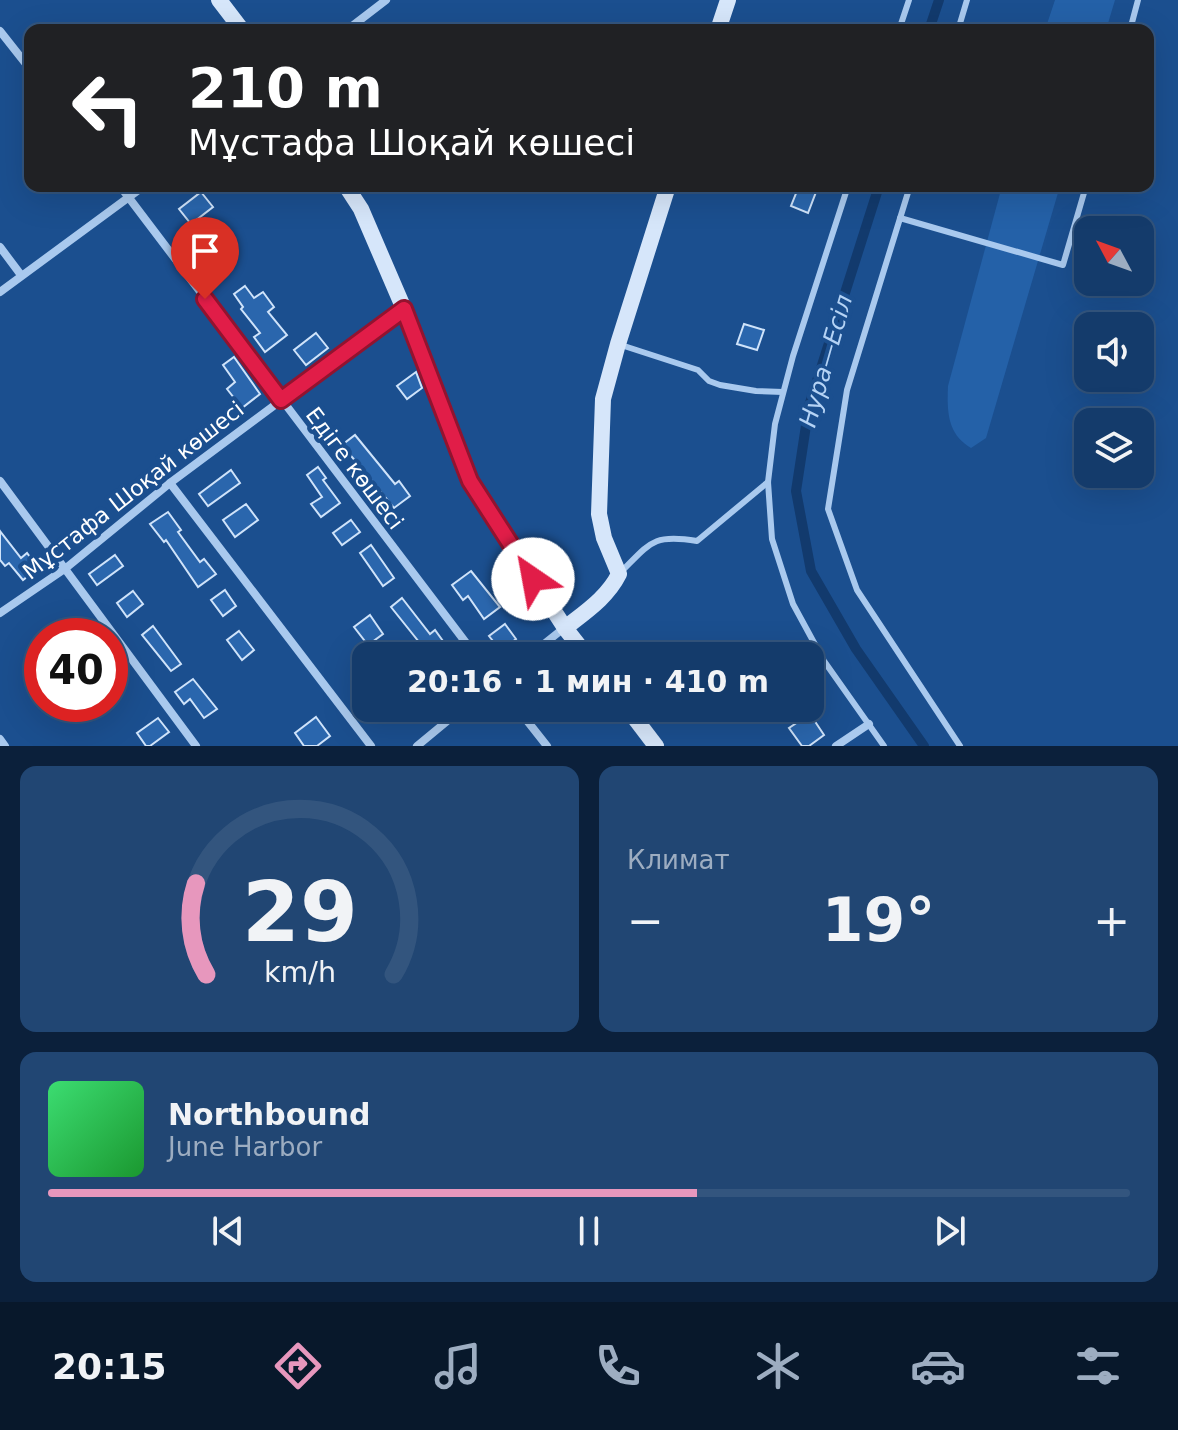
<!DOCTYPE html>
<html lang="ru">
<meta charset="utf-8">
<style>
:root{--surface:#143b6b;--page:#214673;--text:#f1f3f6;--muted:#9dadc1;--line:#33557e;--accent:#e797bd}
body{margin:0;font-family:"DejaVu Sans",sans-serif;background:var(--page);color:var(--text);height:100vh;display:flex;flex-direction:column;font-size:30px;white-space:nowrap}
*{box-sizing:border-box;margin:0}
p{font-size:26px;color:var(--muted)}
.icon{flex:none;width:44px;height:44px;fill:none;stroke:currentColor;stroke-width:2;stroke-linecap:round;stroke-linejoin:round}
.map{position:relative;height:746px;overflow:hidden}
.drawer{display:flex;flex-direction:column;gap:20px;padding:20px;background:#0b203b;flex:1}
.drawer>*{flex:none}
.hud{position:absolute;left:24px;top:24px;width:1130px;height:168px;border-radius:16px;box-shadow:0 8px 32px #0002,0 0 0 2px var(--line);background:#202124;color:#fff;overflow:hidden}
.needle{width:52px;rotate:311deg}
.controls{position:absolute;left:1074px;top:216px;display:grid;gap:16px}
.controls a{display:grid;place-items:center;width:80px;height:80px;border-radius:16px;background:var(--surface);box-shadow:0 8px 32px #0002,0 0 0 2px var(--line);font-size:40px}
.speed{position:absolute;left:24px;top:618px;display:flex;gap:16px;font-size:40px;font-weight:700;text-align:center}
.speed>*{display:grid;place-content:center;width:104px;height:104px;border-radius:50%;background:var(--surface);box-shadow:0 8px 32px #0002,0 0 0 2px var(--line);line-height:1}
.speed .limit{border:12px solid #d22;background:#fff;color:#111}
.pin{position:absolute;display:grid;place-items:center;width:68px;height:68px;color:#fff;margin:-82px -34px;border-radius:50% 50% 50% 0;rotate:-45deg;box-shadow:0 0 8px #0007}
.pin .icon{rotate:45deg}
.me{position:absolute;width:88px;margin:-44px;rotate:327deg;stroke-linejoin:round;filter:drop-shadow(0 0 6px #0008)}
.turn{display:flex;align-items:center;gap:28px;height:168px;padding:0 32px;font-size:36px}
.turn .icon{width:104px;height:104px;stroke-width:2.5}
.turn b{display:block;font-size:56px;line-height:68px}
.big{font-size:60px;font-weight:700;line-height:1.1}
.drawer .widget{flex:1;display:flex;flex-direction:column;justify-content:center;gap:12px;min-width:0;padding:0 28px;border-radius:16px;background:var(--page)}
.drawer .dial{align-items:center;gap:0}
.dial svg{height:208px;overflow:visible;fill:none;stroke:var(--line);stroke-width:7;stroke-linecap:round;text-anchor:middle}
.dial text{fill:var(--text);stroke:none}
.song{display:flex;align-items:center;gap:24px}
.cover{width:96px;height:96px;border-radius:12px;background:linear-gradient(135deg,hsl(140 70% 55%),hsl(130 70% 35%))}
.played{height:8px;border-radius:4px;background:linear-gradient(90deg,var(--accent) 60%,var(--line) 60%)}
.keys{display:flex;justify-content:space-around;direction:ltr}
.heat{display:flex;justify-content:space-between;align-items:center;font-size:44px;direction:ltr}
.drawer .tiles{flex:1;display:grid;gap:20px;grid-template-columns:1fr 1fr}
.widget:last-child{grid-column:span 2}
.trip{position:absolute;left:352px;top:642px;width:472px;height:80px;border-radius:16px;background:var(--surface);box-shadow:0 8px 32px #0002,0 0 0 2px var(--line);font-weight:700;line-height:80px;text-align:center}
.tab-bar{display:flex;height:128px;justify-content:space-around;align-items:center;background:#08182b;color:var(--muted)}
.tab-bar .icon{width:56px;height:56px}
.tab-bar .active{color:var(--accent)}
.tab-bar b{font-size:36px;color:var(--text)}
.map>svg:first-child{display:block}
.green{fill:#2461a8}
.lines{fill:none;stroke-linecap:round;stroke-linejoin:round}
.canal{stroke:#123a6d;stroke-width:10}
.building{fill:#2a66ad;stroke:#cfe3fa;stroke-width:2}
.lane{stroke:#a9c9ee;stroke-width:6}
.street{stroke:#a9c9ee;stroke-width:8}
.secondary{stroke:#d6e6fa;stroke-width:16}
.route-casing{stroke:#92132f;stroke-width:20}
.route{stroke:#e11d48;stroke-width:14}
.labels{text-anchor:middle;stroke-width:8;stroke-linejoin:round;paint-order:stroke}
.street-label{font-size:22px;fill:#fff;stroke:#1b4f8f}
.water-label{font-size:24px;font-style:italic;fill:#b5d3f5;stroke:#1b4f8f}
</style>
<div class="map">
<svg width="1178" height="746" viewBox="0 0 1178 746">
<rect width="100%" height="100%" fill="#1b4f8f"/>
<g class="green">
<polygon points="1055,0 1115,0 1106,30 1045,30"/>
<path d="M1002,186H1060L986,438L971,448C947,434 947,411 948,386Z"/>
</g>
<g class="lines">
<g class="canal">
<polyline points="929,30 939,0"/>
<polyline points="879,186 809,406 796,491 811,571 856,649 924,746"/>
</g>
</g>
<g class="building">
<polygon points="799,186 816,192 808,213 791,206"/>
<polygon points="201,192 213,207 191,224 179,209"/>
<polygon points="203,228 214,243 192,260 181,245"/>
<polygon points="245,286 254,298 263,292 274,307 268,312 287,335 265,352 254,337 260,333 241,309 243,307 234,294"/>
<polygon points="744,324 764,330 757,350 737,344"/>
<polygon points="316,333 328,348 306,365 294,350"/>
<polygon points="234,357 260,394 242,408 227,389 235,382 223,365"/>
<polygon points="416,372 422,388 407,399 397,386"/>
<polygon points="355,435 395,484 399,481 410,496 394,508 342,445"/>
<polygon points="318,467 326,478 323,480 340,503 321,517 311,504 322,497 307,475"/>
<polygon points="231,470 240,483 208,506 199,494"/>
<polygon points="246,504 258,520 235,537 223,520"/>
<polygon points="168,512 181,530 178,532 200,562 204,559 216,574 198,587 166,540 164,542 150,524"/>
<polygon points="351,520 360,532 342,545 333,533"/>
<polygon points="0,531 21,558 27,553 38,568 23,580 9,563 5,566 0,560"/>
<polygon points="371,545 394,578 383,586 360,553"/>
<polygon points="115,555 123,566 97,585 89,574"/>
<polygon points="471,571 500,607 484,619 468,596 463,600 452,585"/>
<polygon points="225,590 236,606 223,616 211,600"/>
<polygon points="133,591 143,604 127,617 117,603"/>
<polygon points="402,598 430,634 435,630 448,648 438,656 426,656 416,643 419,642 391,607"/>
<polygon points="370,615 383,634 368,645 354,627"/>
<polygon points="505,624 516,639 501,651 489,636"/>
<polygon points="153,626 181,664 171,671 142,635"/>
<polygon points="239,631 254,650 242,660 227,640"/>
<polygon points="193,679 217,709 204,718 190,699 184,704 175,692"/>
<polygon points="810,714 824,735 809,746 802,746 789,728"/>
<polygon points="316,717 330,736 317,746 304,746 295,733"/>
<polygon points="158,718 169,732 150,746 146,746 137,733"/>
</g>
<g class="lines">
<g class="lane">
<polyline points="899,30 909,0"/>
<polyline points="958,30 967,0"/>
<polyline points="1130,30 1138,0"/>
<polyline points="848,186 793,356 775,424 768,482 772,539 793,604 824,661 884,746"/>
<polyline points="910,186 847,390 828,509 857,590 960,746"/>
<polyline points="900,218 1063,265 1086,186"/>
<polyline points="621,345 698,370 709,381 720,385 756,391 783,392"/>
<path d="M621,572C651,542 653,534 697,541L768,482"/>
</g>
<g class="street">
<polyline points="347,30 386,0"/>
<polyline points="0,31 30,69"/>
<polyline points="120,186 476,656"/>
<polyline points="0,247 21,275"/>
<polyline points="0,292 144,186"/>
<polyline points="0,481 196,746"/>
<polyline points="170,483 371,746"/>
<polyline points="0,613 66,568 170,483 404,309"/>
<polyline points="529,656 564,628"/>
<polyline points="517,708 547,746"/>
<polyline points="0,739 5,746"/>
<polyline points="417,746 463,708"/>
<polyline points="836,746 869,724"/>
</g>
<g class="secondary">
<polyline points="219,0 242,30"/>
<polyline points="718,30 728,0"/>
<polyline points="346,186 361,209 404,309 470,481 565,628 587,656"/>
<path d="M565,628C585,612 607,598 619,574L604,538L599,514L603,399L618,344L668,186"/>
<polyline points="627,708 656,746"/>
</g>
</g>
<g class="lines">
<defs>
<polyline id="route" points="205,299 281,400 404,309 470,481 533,579"/>
</defs>
<use href="#route" class="route-casing"/>
<use href="#route" class="route"/>
</g>
<g class="labels">
<g class="street-label">
<text transform="translate(355 468) rotate(53)" y="8">Едіге көшесі</text>
<text transform="translate(133 490) rotate(-38)" y="8">Мұстафа Шоқай көшесі</text>
</g>
<g class="water-label">
<text transform="translate(826 361) rotate(-74)" y="8">Нура—Есіл</text>
</g>
</g>
</svg>
<div class="controls">
<a><svg class="needle" viewBox="-14 -14 28 28"><path d="M0-13l5 13h-10z" fill="#e53935"/><path d="M0 13l5-13h-10z" fill="#9dadc1"/></svg></a>
<a><svg class="icon" aria-label="sound" viewBox="0 0 24 24"><path d="M4 9h4l5-4v14l-5-4H4zM17 9q2 3 0 6"/></svg></a>
<a><svg class="icon" aria-label="layers" viewBox="0 0 24 24"><path d="M12 4l9 5-9 5-9-5zM3 14l9 5 9-5"/></svg></a>
</div>
<div class="speed"><div class="limit">40</div></div>
<div class="pin" style="left:205px;top:299px;background:#d93025"><svg class="icon" aria-label="arrive" viewBox="0 0 24 24"><path d="M6 21V4h12l-3 4 3 4H6"/></svg></div>
<svg class="me" style="left:533px;top:579px" viewBox="-20 -20 40 40"><circle r="19" fill="#fff"/><path d="M0-13L10 11 0 6-10 11z" fill="#e11d48"/></svg>
<div class="trip">20:16 · 1 мин · 410 m</div>
<div class="hud">
<div class="turn"><svg class="icon" aria-label="left" viewBox="0 0 24 24"><path d="M17 20v-9H6M10 6l-5 5 5 5"/></svg><div><b>210 m</b>Мұстафа Шоқай көшесі</div></div>
</div>
</div>
<section class="drawer">
<div class="tiles">
<div class="widget dial"><svg viewBox="0 0 100 80">
<path d="M14 69A42 42 0 1 1 86 69"/>
<path d="M14 69A42 42 0 0 1 10 34" stroke="#e797bd"/>
<text x="50" y="56" font-size="32" font-weight="700">29</text>
<text x="50" y="72" font-size="11">km/h</text>
</svg></div>
<div class="widget"><p>Климат</p>
<div class="heat"><a>−</a><b class="big">19°</b><a>+</a></div>
</div>
<div class="widget">
<div class="song"><i class="cover"></i><div><b>Northbound</b><p>June Harbor</p></div></div>
<div class="played"></div>
<div class="keys"><svg class="icon" aria-label="previous" viewBox="0 0 24 24"><path d="M18 5L8 12l10 7zM5 5v14"/></svg><svg class="icon" aria-label="pause" viewBox="0 0 24 24"><path d="M8 5v14M16 5v14"/></svg><svg class="icon" aria-label="next" viewBox="0 0 24 24"><path d="M6 5l10 7-10 7zM19 5v14"/></svg></div>
</div>
</div>
</section>
<nav class="tab-bar">
<b>20:15</b>
<svg class="icon active" aria-label="directions" viewBox="0 0 24 24"><path d="M12 3l9 9-9 9-9-9zM9 14v-3h6M13 9l2 2-2 2"/></svg>
<svg class="icon" aria-label="music" viewBox="0 0 24 24"><path d="M9 18V5l10-2v13"/><circle cx="6" cy="18" r="3"/><circle cx="16" cy="16" r="3"/></svg>
<svg class="icon" aria-label="phone" viewBox="0 0 24 24"><path d="M5 4h4l2 5-3 2q2 4 5 5l2-3 5 2v4C11 20 4 13 5 4z"/></svg>
<svg class="icon" aria-label="climate" viewBox="0 0 24 24"><path d="M12 3v18M4 7l16 10M4 17L20 7"/></svg>
<svg class="icon" aria-label="car" viewBox="0 0 24 24"><path d="M5 17H2v-5l4-1 3-4h7l3 4 3 1v5h-3M9 17h6M6 11h13"/><circle cx="7" cy="17" r="2"/><circle cx="17" cy="17" r="2"/></svg>
<svg class="icon" aria-label="filters" viewBox="0 0 24 24"><path d="M4 7h16M4 17h16"/><circle cx="9" cy="7" r="2"/><circle cx="15" cy="17" r="2"/></svg>
</nav>
